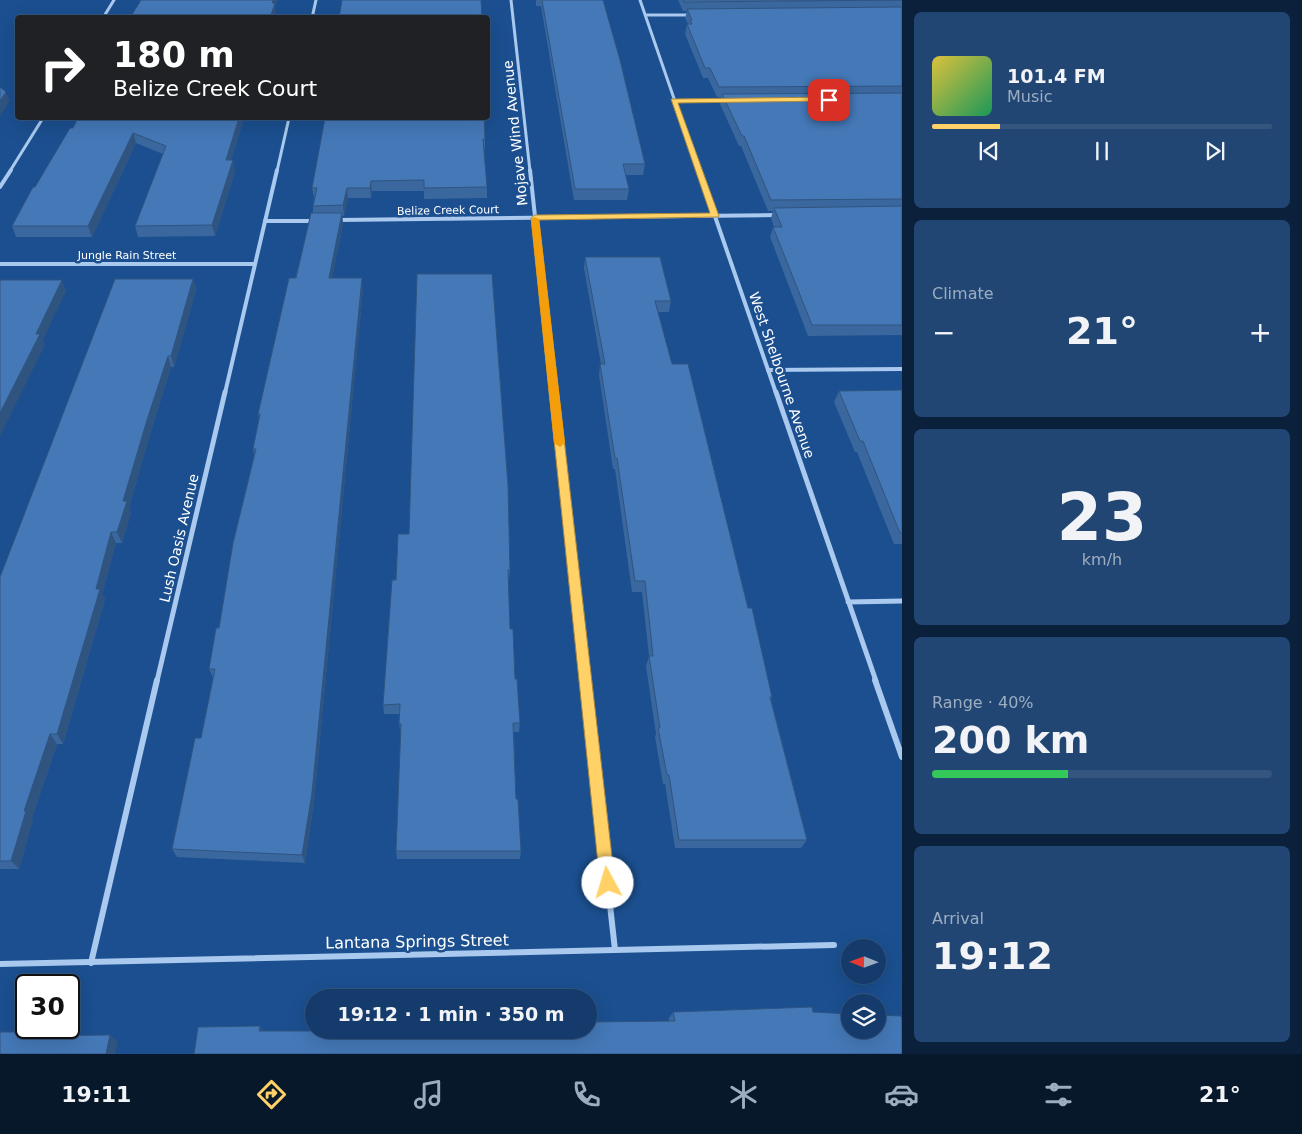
<!DOCTYPE html>
<meta charset="utf-8">
<style>
:root{--surface:#143b6b;--page:#214673;--text:#f1f3f6;--muted:#9dadc1;--line:#33557e;--accent:#ffd166}
body{margin:0;font-family:"DejaVu Sans",sans-serif;background:var(--page);color:var(--text);height:100vh;display:flex;flex-direction:column;font-size:19px;white-space:nowrap}
*{box-sizing:border-box;margin:0}
p{font-size:16px;color:var(--muted)}
.icon{flex:none;width:28px;height:28px;fill:none;stroke:currentColor;stroke-width:2;stroke-linecap:round;stroke-linejoin:round}
.map{position:relative;flex:1;overflow:hidden}
.details{display:flex;flex-direction:column;gap:12px;padding:12px;background:#0b203b;width:400px}
.details>*{flex:none}
.hud{position:absolute;left:15px;top:15px;width:475px;height:105px;border-radius:5px;box-shadow:0 5px 20px #0002,0 0 0 1px var(--line);background:#202124;color:#fff;overflow:hidden}
.needle{width:32px;rotate:271deg}
.fabs{position:absolute;left:841px;top:939px;display:grid;gap:10px}
.fabs a{display:grid;place-items:center;width:45px;height:45px;border-radius:50%;background:var(--surface);box-shadow:0 5px 20px #0002,0 0 0 1px var(--line);font-size:25px}
.speed{position:absolute;left:15px;top:974px;display:flex;gap:10px;font-size:25px;font-weight:700;text-align:center}
.speed>*{display:grid;place-content:center;width:65px;height:65px;border-radius:50%;background:var(--surface);box-shadow:0 5px 20px #0002,0 0 0 1px var(--line);line-height:1}
.speed .limit{border:2px solid #111;border-radius:8px;background:#fff;color:#111}
.pin{position:absolute;display:grid;place-items:center;width:42px;height:42px;color:#fff;margin:-21px;border-radius:10px;box-shadow:0 2px 8px #0006}
.me{position:absolute;width:55px;margin:-28px;rotate:354deg;stroke-linejoin:round;filter:drop-shadow(0 0 4px #0008)}
.turn{display:flex;align-items:center;gap:18px;height:105px;padding:0 15px;font-size:22px}
.turn .icon{width:65px;height:65px;stroke-width:2.5}
.turn b{display:block;font-size:35px;line-height:42px}
.big{font-size:38px;font-weight:700;line-height:1.1}
.details .widget{flex:1;display:flex;flex-direction:column;justify-content:center;gap:8px;min-width:0;padding:0 18px;border-radius:8px;background:var(--page)}
.details .dial{align-items:center;gap:0}
.dial b{font-size:65px;line-height:1}
.song{display:flex;align-items:center;gap:15px}
.cover{width:60px;height:60px;border-radius:8px;background:linear-gradient(135deg,hsl(50 70% 55%),hsl(150 70% 35%))}
.played{height:5px;border-radius:2px;background:linear-gradient(90deg,var(--accent) 20%,var(--line) 20%)}
.keys{display:flex;justify-content:space-around;direction:ltr}
.heat{display:flex;justify-content:space-between;align-items:center;font-size:28px;direction:ltr}
.charge{height:8px;border-radius:4px;background:linear-gradient(90deg,#34c759 40%,var(--line) 0)}
.trip{position:absolute;left:305px;top:989px;width:292px;height:50px;border-radius:25px;background:var(--surface);box-shadow:0 5px 20px #0002,0 0 0 1px var(--line);font-weight:700;line-height:50px;text-align:center}
.tabs{display:flex;height:80px;justify-content:space-around;align-items:center;background:#08182b;color:var(--muted)}
.tabs .icon{width:35px;height:35px}
.tabs .selected{color:var(--accent)}
.tabs b{font-size:22px;color:var(--text)}
main{display:flex;flex:1;min-height:0}
.map>svg:first-child{display:block}
.lines{fill:none;stroke-linecap:round;stroke-linejoin:round}
.street-far3{stroke:#a9c9ee;stroke-width:3}
.street-far2{stroke:#a9c9ee;stroke-width:4}
.street-far1{stroke:#a9c9ee;stroke-width:5}
.street{stroke:#a9c9ee;stroke-width:6}
.wall{fill:#3a679d}
.shaded-wall{fill:#305480}
.building{fill:#4478b7;stroke:#305480}
.route{fill:#ffd166;stroke:#a68842}
.slow{fill:#f59e0b}
.labels{text-anchor:middle;stroke-width:5;stroke-linejoin:round;paint-order:stroke}
.far-street-label{font-size:11px;fill:#fff;stroke:#1b4f8f}
.street-label{font-size:14px;fill:#fff;stroke:#1b4f8f}
.near-street-label{font-size:16px;fill:#fff;stroke:#1b4f8f}
</style>
<main>
<div class="map">
<svg width="902" height="1054" viewBox="0 0 902 1054">
<rect width="100%" height="100%" fill="#1b4f8f"/>
<g class="lines">
<g class="street-far3">
<polyline points="511,0 530,171"/>
<polyline points="640,0 699,171"/>
<polyline points="646,15 693,15"/>
<polyline points="103,18 114,0"/>
<polyline points="312,18 316,0"/>
<polyline points="674,101 727,100"/>
<polyline points="10,171 43,118"/>
<polyline points="277,171 289,118"/>
</g>
<g class="street-far2">
<polyline points="530,170 554,393"/>
<polyline points="699,170 776,393"/>
<polyline points="0,187 11,170"/>
<polyline points="338,220 777,215"/>
<polyline points="265,221 314,221"/>
<polyline points="0,264 254,264"/>
<polyline points="768,370 902,369"/>
<polyline points="225,393 277,170"/>
</g>
<g class="street-far1">
<polyline points="554,392 586,681"/>
<polyline points="776,392 876,681"/>
<polyline points="848,602 902,601"/>
<polyline points="157,681 225,392"/>
</g>
<g class="street">
<polyline points="585,680 615,950"/>
<polyline points="875,680 902,757"/>
<polyline points="91,963 157,680"/>
<polyline points="0,964 834,945"/>
</g>
</g>
<g class="wall">
<polygon points="536,0 603,0 645,164 643,175 625,175 629,189 627,200 574,200 541,6 536,6"/>
<polygon points="678,0 902,0 902,335 808,336 770,237 773,227 774,227 771,218 773,211 768,211 741,146 739,146 720,104 721,97 717,97 708,78 703,78 685,34 687,24 688,24 685,18 687,11 683,11"/>
<polygon points="78,118 244,118 231,160 235,171 215,236 138,237 135,226 163,154 136,143 92,237 16,237 12,226 73,128"/>
<polygon points="325,118 485,139 485,149 484,149 487,187 487,198 424,199 424,191 372,191 371,198 348,198 344,216 342,216 343,224 332,278 363,289 314,801 305,863 177,857 172,849 201,738 213,678 209,669 219,628 254,454 253,449 259,418 258,414 313,213 313,206 314,198 312,188"/>
<polygon points="585,257 671,301 669,312 658,312 672,364 748,608 772,697 771,700 807,840 801,848 675,848 665,784 663,784 655,737 656,734 646,666 649,656 642,592 632,592 615,469 613,469 599,375 600,364 601,364 584,268"/>
<polygon points="193,279 196,290 174,367 171,367 151,431 129,507 131,512 122,543 116,543 102,594 105,599 63,744 57,744 32,818 33,819 19,869 0,869 0,577"/>
<polygon points="902,390 902,544 894,544 857,452 855,452 834,402 839,391"/>
<polygon points="510,570 509,580 508,580 510,629 515,679 520,723 519,732 514,732 516,799 521,851 520,859 397,859 396,851 401,733 399,724 400,714 384,714 383,705 392,580"/>
<polygon points="673,1012 813,1012 902,1054 357,1031 669,1021 669,1018"/>
</g>
<g class="shaded-wall">
<polygon points="273,0 278,0 275,7 276,12 274,18 270,18"/>
<polygon points="6,92 10,101 0,116 0,101"/>
<polygon points="239,118 244,118 228,171 226,160"/>
<polygon points="133,133 136,143 92,237 88,226"/>
<polygon points="233,160 235,171 215,236 212,225"/>
<polygon points="371,181 372,191 371,198 370,188"/>
<polygon points="347,188 348,198 344,216 343,205"/>
<polygon points="342,213 343,224 330,289 329,278"/>
<polygon points="362,278 363,289 314,801 305,863 302,855"/>
<polygon points="193,279 196,290 174,367 171,356"/>
<polygon points="62,280 66,291 43,340 45,345 0,436 0,413 36,334"/>
<polygon points="168,356 171,367 151,431 129,507 131,512 122,543 117,532 123,501 147,420"/>
<polygon points="111,532 116,543 102,594 105,599 63,744 57,734"/>
<polygon points="50,734 57,744 32,818 33,819 19,869 11,861 24,811"/>
<polygon points="260,1026 264,1031 259,1031"/>
<polygon points="30,1032 40,1038 29,1036"/>
<polygon points="110,1035 118,1041 115,1054 106,1054"/>
</g>
<g class="building">
<polygon points="141,0 273,0 272,3 275,3 270,18 130,18"/>
<polygon points="342,0 481,0 482,18 339,18"/>
<polygon points="542,0 603,0 620,60 645,164 623,164 629,189 575,189"/>
<polygon points="683,0 902,0 684,2"/>
<polygon points="902,7 902,86 719,87 710,68 705,68 687,24 692,24 690,20 692,20 687,9"/>
<polygon points="0,87 6,92 0,101"/>
<polygon points="902,93 902,199 771,200 744,136 742,136 722,94"/>
<polygon points="78,118 239,118 226,160 233,160 212,225 135,226 166,146 133,133 88,226 12,226 33,187 35,187 70,128 73,128"/>
<polygon points="325,118 484,118 485,139 483,139 487,187 424,188 424,180 371,181 370,188 347,188 343,205 313,206 317,188 312,188"/>
<polygon points="902,206 902,325 812,325 773,227 782,227 774,208"/>
<polygon points="311,213 342,213 329,278 362,278 312,793 302,855 172,849 195,738 201,738 215,669 209,669 216,628 219,628 233,543 256,449 253,449 260,414 258,414 289,278 296,278"/>
<polygon points="585,257 660,257 671,301 655,301 672,364 688,364 748,608 752,608 772,697 770,697 807,840 679,840 669,775 667,775 658,728 660,728 649,656 653,656 645,581 635,581 617,458 615,458 600,364 605,364"/>
<polygon points="417,274 492,274 508,485 510,570 508,570 510,629 513,629 515,679 517,679 520,723 513,723 516,799 518,799 521,851 396,851 401,724 399,724 400,704 383,705 392,580 396,580 398,534 409,534"/>
<polygon points="115,279 193,279 171,356 168,356 147,420 123,501 127,501 117,532 111,532 96,589 100,589 57,734 50,734 24,811 26,811 11,861 0,861 0,577"/>
<polygon points="0,280 62,280 36,334 40,334 0,413"/>
<polygon points="902,390 902,533 900,533 863,441 860,441 839,391"/>
<polygon points="812,1007 813,1012 850,1014 850,1030 878,1030 878,1015 901,1016 902,1019 902,1054 194,1054 198,1027 260,1026 259,1031 357,1031 357,1030 589,1030 589,1022 675,1021 673,1012"/>
<polygon points="0,1032 30,1032 29,1036 110,1035 106,1054 0,1054"/>
</g>
<polygon class="route" points="829,97 832,98 832,101 678,103 719,216 718,217 539,220 615,883 613,889 608,891 602,889 600,883 531,218 535,215 710,213 671,99"/>
<polygon class="slow" points="535,217 539,219 565,443 560,447 554,443 531,219"/>
<g class="labels">
<g class="far-street-label">
<text transform="translate(448 210) rotate(-1)" y="4">Belize Creek Court</text>
<text x="127" y="259">Jungle Rain Street</text>
</g>
<g class="street-label">
<text transform="translate(515 133) rotate(-96)" y="5">Mojave Wind Avenue</text>
<text transform="translate(782 375) rotate(71)" y="5">West Shelbourne Avenue</text>
<text transform="translate(179 538) rotate(-77)" y="5">Lush Oasis Avenue</text>
</g>
<g class="near-street-label">
<text transform="translate(417 941) rotate(-1)" y="6">Lantana Springs Street</text>
</g>
</g>
</svg>
<div class="fabs">
<a><svg class="needle" viewBox="-14 -14 28 28"><path d="M0-13l5 13h-10z" fill="#e53935"/><path d="M0 13l5-13h-10z" fill="#9dadc1"/></svg></a>
<a><svg class="icon" aria-label="layers" viewBox="0 0 24 24"><path d="M12 4l9 5-9 5-9-5zM3 14l9 5 9-5"/></svg></a>
</div>
<div class="speed"><div class="limit">30</div></div>
<div class="pin" style="left:829px;top:100px;background:#d93025"><svg class="icon" aria-label="arrive" viewBox="0 0 24 24"><path d="M6 21V4h12l-3 4 3 4H6"/></svg></div>
<svg class="me" style="left:608px;top:883px" viewBox="-20 -20 40 40"><circle r="19" fill="#fff"/><path d="M0-13L10 11 0 6-10 11z" fill="#ffd166"/></svg>
<div class="trip">19:12 · 1 min · 350 m</div>
<div class="hud">
<div class="turn"><svg class="icon" aria-label="right" viewBox="0 0 24 24"><path d="M7 20v-9h11M14 6l5 5-5 5"/></svg><div><b>180 m</b>Belize Creek Court</div></div>
</div>
</div>
<section class="details">
<div class="widget">
<div class="song"><i class="cover"></i><div><b>101.4 FM</b><p>Music</p></div></div>
<div class="played"></div>
<div class="keys"><svg class="icon" aria-label="previous" viewBox="0 0 24 24"><path d="M18 5L8 12l10 7zM5 5v14"/></svg><svg class="icon" aria-label="pause" viewBox="0 0 24 24"><path d="M8 5v14M16 5v14"/></svg><svg class="icon" aria-label="next" viewBox="0 0 24 24"><path d="M6 5l10 7-10 7zM19 5v14"/></svg></div>
</div>
<div class="widget"><p>Climate</p>
<div class="heat"><a>−</a><b class="big">21°</b><a>+</a></div>
</div>
<div class="widget dial"><b>23</b><p>km/h</p></div>
<div class="widget"><p>Range · 40%</p><b class="big">200 km</b><div class="charge"></div></div>
<div class="widget"><p>Arrival</p><b class="big">19:12</b></div>
</section>
</main>
<nav class="tabs">
<b>19:11</b>
<svg class="icon selected" aria-label="directions" viewBox="0 0 24 24"><path d="M12 3l9 9-9 9-9-9zM9 14v-3h6M13 9l2 2-2 2"/></svg>
<svg class="icon" aria-label="music" viewBox="0 0 24 24"><path d="M9 18V5l10-2v13"/><circle cx="6" cy="18" r="3"/><circle cx="16" cy="16" r="3"/></svg>
<svg class="icon" aria-label="phone" viewBox="0 0 24 24"><path d="M5 4h4l2 5-3 2q2 4 5 5l2-3 5 2v4C11 20 4 13 5 4z"/></svg>
<svg class="icon" aria-label="climate" viewBox="0 0 24 24"><path d="M12 3v18M4 7l16 10M4 17L20 7"/></svg>
<svg class="icon" aria-label="car" viewBox="0 0 24 24"><path d="M5 17H2v-5l4-1 3-4h7l3 4 3 1v5h-3M9 17h6M6 11h13"/><circle cx="7" cy="17" r="2"/><circle cx="17" cy="17" r="2"/></svg>
<svg class="icon" aria-label="filters" viewBox="0 0 24 24"><path d="M4 7h16M4 17h16"/><circle cx="9" cy="7" r="2"/><circle cx="15" cy="17" r="2"/></svg>
<b>21°</b>
</nav>
